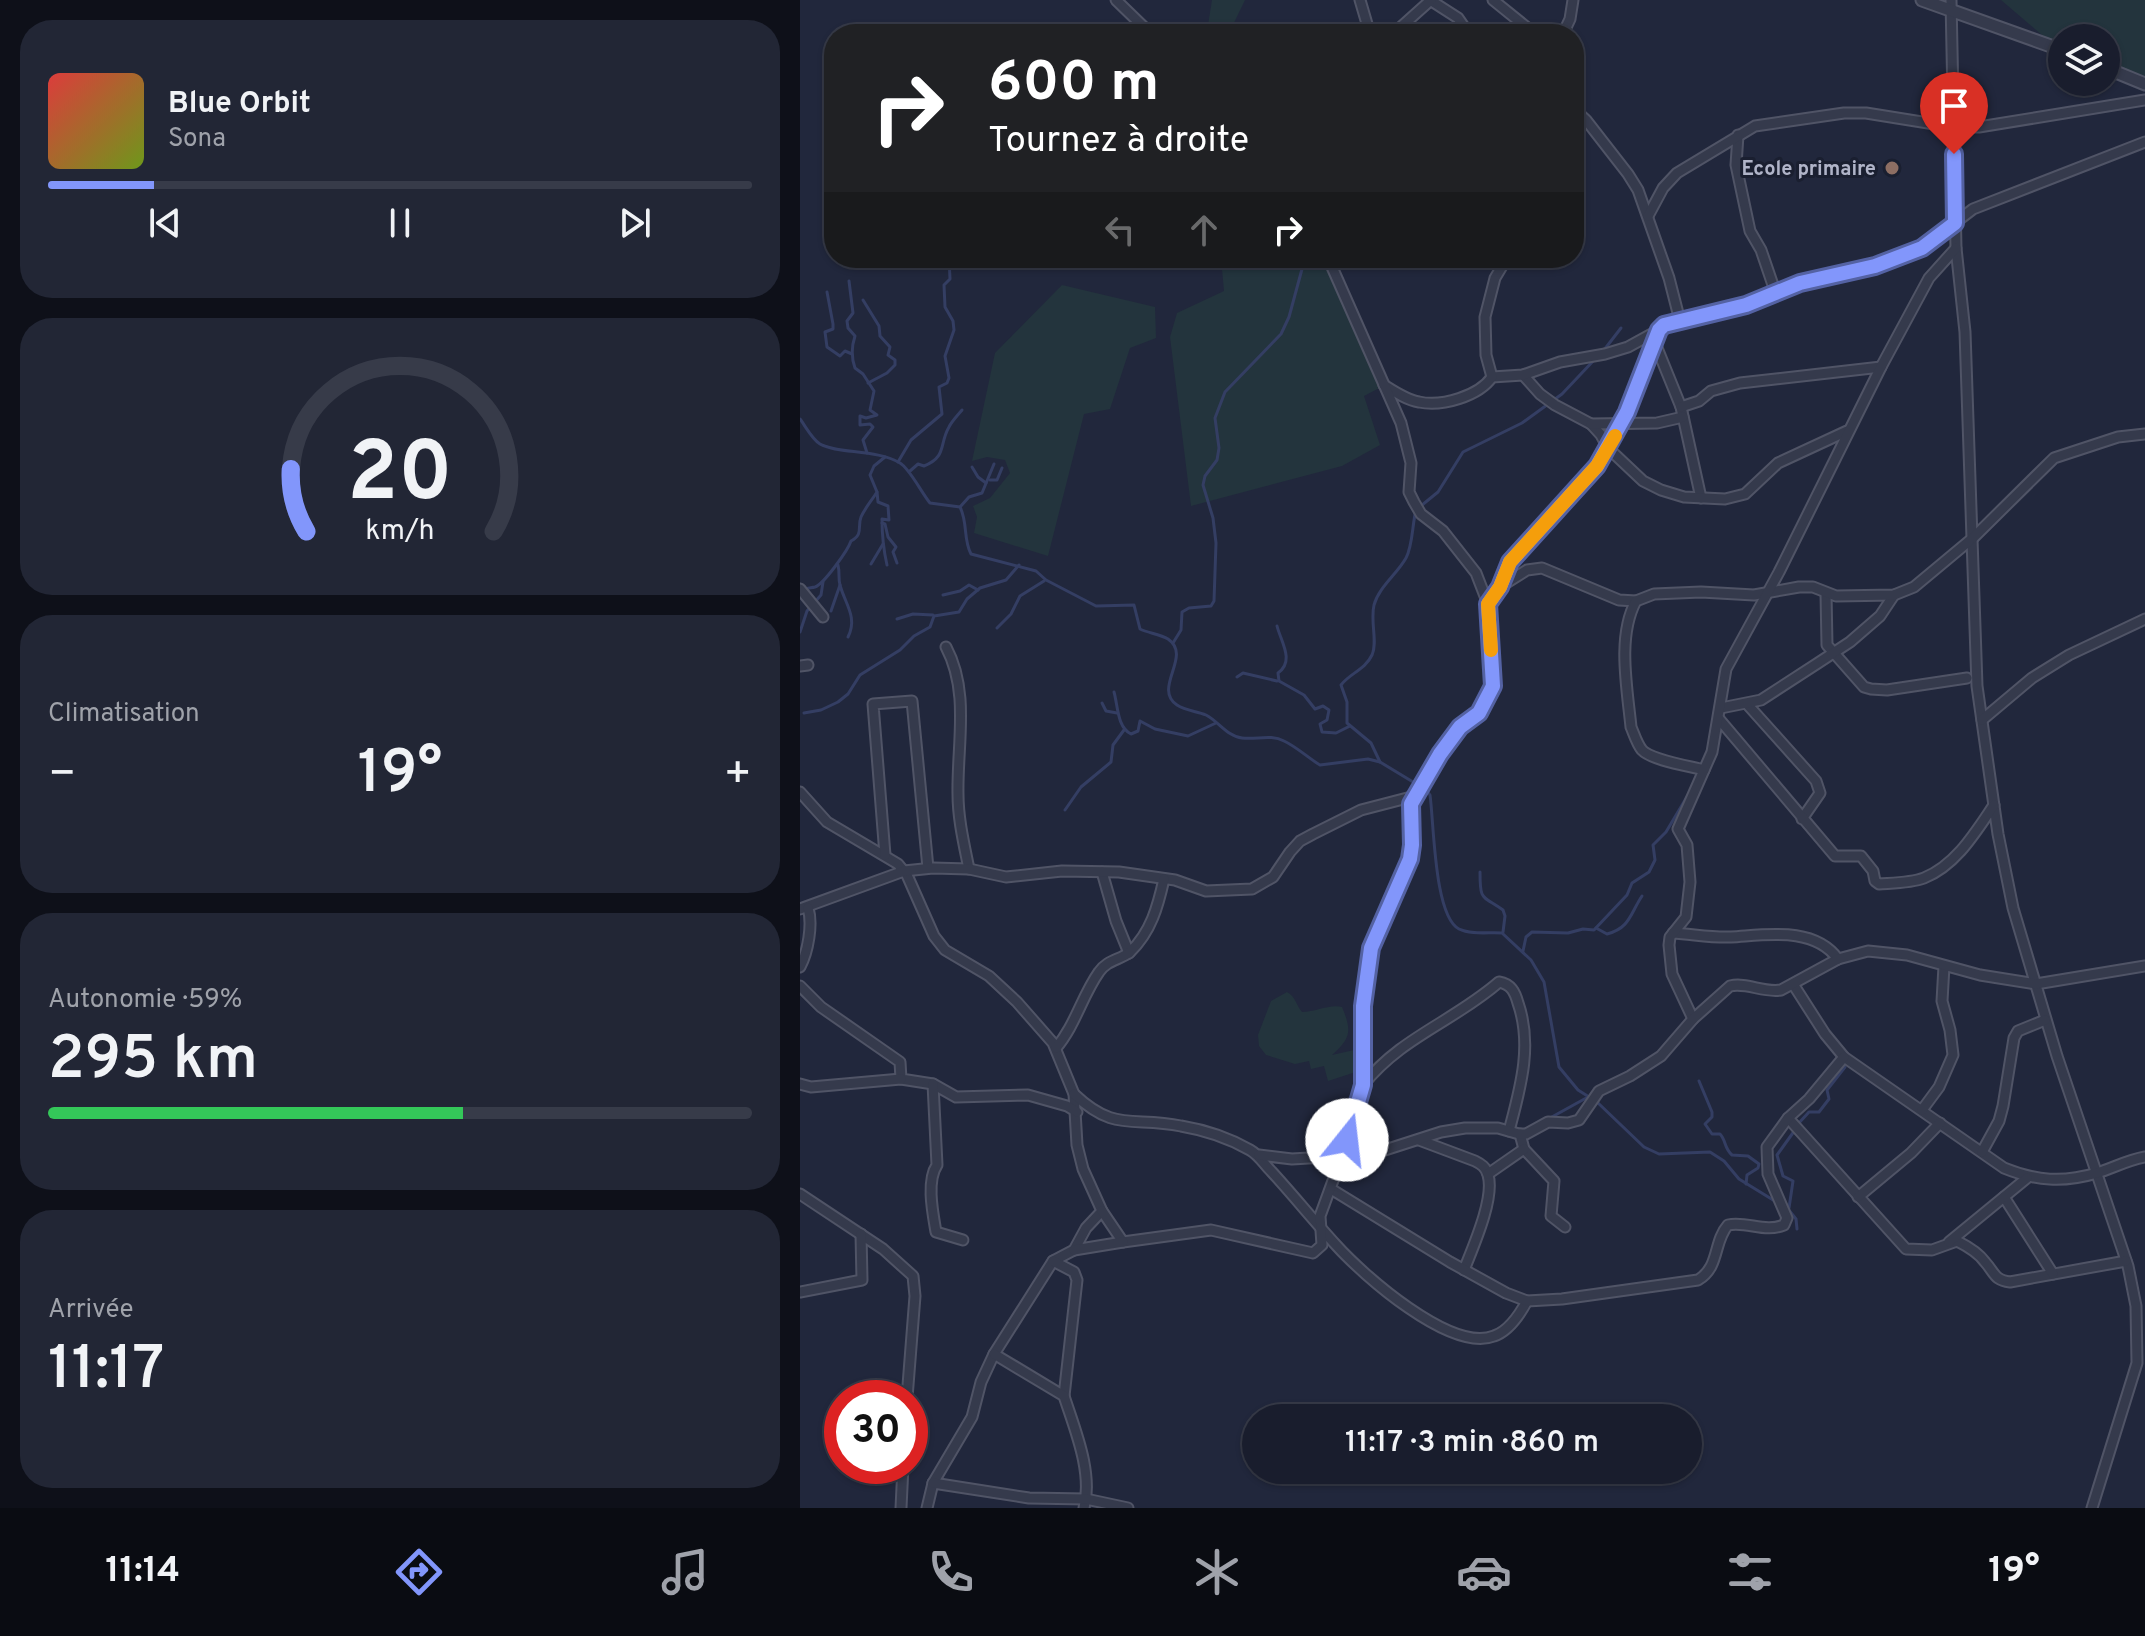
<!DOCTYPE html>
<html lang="fr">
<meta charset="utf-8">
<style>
:root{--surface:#191d2d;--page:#222635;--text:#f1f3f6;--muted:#9fa2aa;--line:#373b49;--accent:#8296fb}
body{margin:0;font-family:Overpass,sans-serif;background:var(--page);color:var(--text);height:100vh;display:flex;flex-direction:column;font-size:30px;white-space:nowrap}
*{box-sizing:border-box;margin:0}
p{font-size:26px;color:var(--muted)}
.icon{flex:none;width:44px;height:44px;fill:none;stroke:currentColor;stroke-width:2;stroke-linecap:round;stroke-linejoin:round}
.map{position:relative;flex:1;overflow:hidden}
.details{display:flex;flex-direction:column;gap:20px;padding:20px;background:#0e1019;width:800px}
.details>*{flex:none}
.top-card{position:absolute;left:24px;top:24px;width:760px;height:244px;border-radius:32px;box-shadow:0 2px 6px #0004,0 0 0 2px var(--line);background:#202124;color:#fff;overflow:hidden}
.buttons{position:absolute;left:1248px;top:24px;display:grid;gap:16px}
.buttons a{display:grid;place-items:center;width:72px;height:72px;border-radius:50%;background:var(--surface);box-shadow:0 2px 6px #0004,0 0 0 2px var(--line);font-size:40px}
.speed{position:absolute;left:24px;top:1380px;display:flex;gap:16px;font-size:40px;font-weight:700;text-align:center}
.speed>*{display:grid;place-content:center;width:104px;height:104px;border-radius:50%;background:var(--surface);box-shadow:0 2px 6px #0004,0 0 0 2px var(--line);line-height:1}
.speed .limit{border:12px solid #d22;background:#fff;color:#111}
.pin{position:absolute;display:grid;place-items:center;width:68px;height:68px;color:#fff;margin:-82px -34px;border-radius:50% 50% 50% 0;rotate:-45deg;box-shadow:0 0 8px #0007}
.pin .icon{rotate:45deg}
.me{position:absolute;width:88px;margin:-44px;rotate:16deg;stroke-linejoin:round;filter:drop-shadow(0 0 6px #0008)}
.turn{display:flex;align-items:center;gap:28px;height:168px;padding:0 32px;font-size:36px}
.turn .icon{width:104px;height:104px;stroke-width:2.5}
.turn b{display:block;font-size:56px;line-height:68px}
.lanes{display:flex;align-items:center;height:76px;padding:0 32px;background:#0003;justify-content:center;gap:40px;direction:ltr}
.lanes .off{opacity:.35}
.big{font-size:60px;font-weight:600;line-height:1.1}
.details .tile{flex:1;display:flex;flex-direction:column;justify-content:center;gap:12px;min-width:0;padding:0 28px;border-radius:32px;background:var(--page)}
.details .dial{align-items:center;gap:0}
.dial svg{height:208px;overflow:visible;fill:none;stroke:var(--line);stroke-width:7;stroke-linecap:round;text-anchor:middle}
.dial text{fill:var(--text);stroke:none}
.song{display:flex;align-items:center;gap:24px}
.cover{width:96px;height:96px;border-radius:12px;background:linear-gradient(135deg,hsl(0 70% 55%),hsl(80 70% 35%))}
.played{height:8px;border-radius:4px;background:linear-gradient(90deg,var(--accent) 15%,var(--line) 15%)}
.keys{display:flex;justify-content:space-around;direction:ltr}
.heat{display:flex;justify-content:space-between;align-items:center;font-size:44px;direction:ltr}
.charge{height:12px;border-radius:6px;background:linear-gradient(90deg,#34c759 59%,var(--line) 0)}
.trip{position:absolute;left:442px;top:1404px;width:460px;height:80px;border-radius:40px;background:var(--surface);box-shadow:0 2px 6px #0004,0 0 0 2px var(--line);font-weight:600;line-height:80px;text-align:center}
.tab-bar{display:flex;height:128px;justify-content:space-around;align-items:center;background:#0a0c12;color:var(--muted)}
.tab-bar .icon{width:56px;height:56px}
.tab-bar .current{color:var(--accent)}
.tab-bar b{font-size:36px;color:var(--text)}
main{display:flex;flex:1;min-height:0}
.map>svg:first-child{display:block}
.green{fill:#23343d}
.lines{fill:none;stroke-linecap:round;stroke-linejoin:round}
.stream{stroke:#343e63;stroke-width:3}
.minor-casing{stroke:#505466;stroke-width:13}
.tertiary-casing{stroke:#505466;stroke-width:15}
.minor{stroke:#353a4c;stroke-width:9}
.tertiary{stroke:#353a4c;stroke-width:11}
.route-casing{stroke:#5462a3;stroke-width:20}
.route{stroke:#8296fb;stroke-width:14}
.slow{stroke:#f59e0b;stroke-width:14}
.education-dot{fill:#8d6e63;stroke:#1a1f30;stroke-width:3}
.labels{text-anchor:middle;stroke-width:6;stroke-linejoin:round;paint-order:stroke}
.poi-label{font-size:20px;font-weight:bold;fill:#b0b4c8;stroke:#1a1f30;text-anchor:end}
</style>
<main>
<section class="details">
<div class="tile">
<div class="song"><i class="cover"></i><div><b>Blue Orbit</b><p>Sona</p></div></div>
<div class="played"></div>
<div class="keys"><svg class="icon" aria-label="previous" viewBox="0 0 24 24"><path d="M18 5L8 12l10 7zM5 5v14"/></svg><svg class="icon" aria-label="pause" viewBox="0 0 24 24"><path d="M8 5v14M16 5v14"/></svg><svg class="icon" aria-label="next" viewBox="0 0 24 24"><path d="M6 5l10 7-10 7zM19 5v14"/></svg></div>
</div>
<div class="tile dial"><svg viewBox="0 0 100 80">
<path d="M14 69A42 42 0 1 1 86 69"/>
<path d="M14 69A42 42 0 0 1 8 45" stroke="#8296fb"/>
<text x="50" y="56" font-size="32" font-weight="700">20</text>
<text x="50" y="72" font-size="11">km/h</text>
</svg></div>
<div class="tile"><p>Climatisation</p>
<div class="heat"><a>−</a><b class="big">19°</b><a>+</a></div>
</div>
<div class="tile"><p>Autonomie · 59%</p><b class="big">295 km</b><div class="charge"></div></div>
<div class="tile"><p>Arrivée</p><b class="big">11:17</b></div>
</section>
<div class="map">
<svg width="1345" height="1508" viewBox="0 0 1345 1508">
<rect width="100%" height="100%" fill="#21273c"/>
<g class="green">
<polygon points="412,0 445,0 430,31 408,25"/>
<polygon points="1201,0 1345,0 1345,78 1306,64 1306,38 1262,38 1262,49 1256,47"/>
<polygon points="421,258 503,258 506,269 529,262 554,304 585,385 564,396 580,445 542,466 391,506 370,337 377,313 424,291"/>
<polygon points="262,285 355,307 356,338 330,348 310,409 284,414 248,556 174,533 177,517 173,506 190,498 210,473 205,460 187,457 172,461 195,353"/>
<path d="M487,992C496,997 496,1005 502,1012C516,1012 529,1004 542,1007C552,1031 551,1038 532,1055L563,1048L562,1070L528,1081L524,1066L511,1069L509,1061L495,1064L466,1055L459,1046L458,1035L471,1001Z"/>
</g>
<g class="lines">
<g class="stream">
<path d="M49,281L53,313L47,321L48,328L55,336C51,348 51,357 55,368L63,374L74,391L70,410L77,415L66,418L60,416V425L70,424L73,427L63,440L67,453"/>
<polyline points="27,292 33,324 33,329 25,332 27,347 40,356 45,351 52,354"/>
<polyline points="63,300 79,326 80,336 90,347 88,355 95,360 95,365 87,373 68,383"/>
<polyline points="804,350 821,328"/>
<path d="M0,419C6,427 12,439 20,444C37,454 77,449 100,463C110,469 121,492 130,503L160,507C168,523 163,539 171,554L236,571L246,580L296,606L334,605L340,629C348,633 360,634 368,639C393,656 352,688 377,705C386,711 397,711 406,715C418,721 428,737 442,738C456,740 471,734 484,741C497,747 508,758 520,765L568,759L580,762L618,785"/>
<polyline points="98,462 111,440 142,414 139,387 147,383 149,378 145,356 154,330 153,321 145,307 144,285 150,279 149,258"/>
<polyline points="172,467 178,477 186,483"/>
<path d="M110,471L118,464L124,466C147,457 139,444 149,427C152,421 158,415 162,410"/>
<polyline points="190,480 197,480 202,468"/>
<path d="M77,492L78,502L88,506L89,520L82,519C82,534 84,552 87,565"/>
<polyline points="160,507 169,497 182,493 194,464"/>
<polyline points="82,523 85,524 88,537 96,547 93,552 97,563"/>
<polyline points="71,564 83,544"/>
<path d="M38,565C40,573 38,578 40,585C45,604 58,617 48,637"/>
<path d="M2,590C7,588 11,588 15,587C24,584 48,550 51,541C64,534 57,527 61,517C65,508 72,500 77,492L70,475L74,466L85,457"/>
<polyline points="143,595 160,591 169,585 178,590"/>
<polyline points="31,611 40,585"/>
<polyline points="97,619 113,614 133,615"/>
<path d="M477,626C481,642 495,661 478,673L479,681L504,695L515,709L523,706L529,710L527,720L520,724L522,732L536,733L550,726"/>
<polyline points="197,628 211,614 220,596 244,581"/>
<polyline points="0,632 7,611 21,595 23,582"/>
<polyline points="373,643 381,630 382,612 389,608 411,606 414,601 416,543 413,518 403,485 405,476 417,460 419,448 415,418 425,392 481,334 489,317 505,258"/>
<polyline points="437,677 443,673 477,681"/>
<path d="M314,692C318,706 317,727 331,734L338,731L340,721L355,729L388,736L416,723"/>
<polyline points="302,703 306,711 317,713"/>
<polyline points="4,713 21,710 38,702 48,694 60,675 100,650 114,636 130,627 134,616 159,612 167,599 180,588 206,580 219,565"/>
<path d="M580,762L571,743L547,723V702L541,685C550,673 565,670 572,655C578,642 570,622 574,605C579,587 597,574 606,558C613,545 612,525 616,510L638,492L663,452L722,423L762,394L796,358"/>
<path d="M625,788L630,795C634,823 634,916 659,929C671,935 689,932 702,933L731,960L744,982L759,1067L778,1090L797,1102L844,1147L859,1154L910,1152L924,1161L939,1179L978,1203"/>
<polyline points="265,810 281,787 311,762 313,745 324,730"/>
<path d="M680,872C680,902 682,895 703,910L705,916L703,932"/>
<path d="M796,928L807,934C830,928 830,914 842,896"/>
<polyline points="723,951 726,937 732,932 768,933 783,929 794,930 827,895 832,883 849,872 855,860 853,845 866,832 891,790"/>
<path d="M899,1081L912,1112V1117L905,1124L912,1134H920C926,1140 924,1148 932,1155L948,1156L959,1164L958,1168L947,1175L946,1184"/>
<polyline points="750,1118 788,1097"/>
<polyline points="998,1124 1009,1112 1019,1112 1029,1099 1027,1090 1045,1067"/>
<polyline points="725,1130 743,1120"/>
<polyline points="989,1208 993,1181 983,1176 977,1155 995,1130"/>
<polyline points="988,1209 996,1219 997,1229"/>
</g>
<defs>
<g id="minor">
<polyline points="316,0 351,34"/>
<polyline points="560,0 570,34"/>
<polyline points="630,0 658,18 669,34"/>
<polyline points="693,0 735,34"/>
<polyline points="1151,0 1156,248 1165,332 1177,686 1198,834 1213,908 1257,1056 1328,1266 1336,1306 1337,1363 1292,1508"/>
<polyline points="593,34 631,0"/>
<polyline points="763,34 770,19 773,0"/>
<polyline points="774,109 786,120 828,174 838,190 869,278 880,321"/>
<polyline points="938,135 936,165 950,231 961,250 976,294"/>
<polyline points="848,216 863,188 877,173 955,126 1044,113 1066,113 1153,127 1179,127 1345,100"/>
<polyline points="855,343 881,407 901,498"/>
<polyline points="723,375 740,394 755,405 791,424 801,435 808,448 843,481 861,490 884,497 925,499 945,494 978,463 1047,431"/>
<polyline points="692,377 723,375 760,362 805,354 828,347 859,330"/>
<path d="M584,385C595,392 607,400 619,402C642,407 679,396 692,377L686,355L685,317L695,278L707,258"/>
<polyline points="881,407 899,401 911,391 940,383 1081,367"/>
<polyline points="791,424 857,423 883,417"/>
<polyline points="700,587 727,570 742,568 819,600 836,601"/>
<polyline points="0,589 23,617"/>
<polyline points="1026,593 1027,645 1064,687 1071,689 1087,690 1167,678"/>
<polyline points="688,604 700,587 710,562 797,466 827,412 859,330 864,325 946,305 1000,283 1075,266 1122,248 1173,209 1345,142"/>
<path d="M146,647C170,692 157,744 158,794C158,819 164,844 169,869"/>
<polyline points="0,666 8,665"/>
<polyline points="947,704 1016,781 1020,793 1002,819"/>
<polyline points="921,708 961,700 1018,663 1050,642 1080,616 1094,595"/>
<path d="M919,719L1035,856H1061L1073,871L1075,881L1079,884C1092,883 1111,883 1124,878C1156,865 1175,833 1194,805"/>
<polyline points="1182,720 1232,678 1269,655 1345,619"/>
<path d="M904,770C889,766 851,760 842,750C837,744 834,734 831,727C827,687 817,636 836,601L854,594L901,592L954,595L999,587H1013L1036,596L1094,595L1114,587L1174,537L1254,458L1318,437L1345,434"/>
<polyline points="0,792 27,822 98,864 107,875 134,936 145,950 189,976 217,1002 253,1043 274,1094 277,1145 283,1169 302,1211 286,1228 274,1250 253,1261 194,1354 181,1382 172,1417 133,1483 127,1508"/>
<polyline points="85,855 73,704 112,701 128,868"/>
<polyline points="302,872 316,921 329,953"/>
<polyline points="0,909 104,871 133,868 169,869 206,877 262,871 319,872 375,880 406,891 452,889 473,877 490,852 500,841 513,834 561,810 615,796"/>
<path d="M873,933C892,934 912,938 931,937C966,935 1014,926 1038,959"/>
<path d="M0,967C8,952 13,924 8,908"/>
<path d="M993,984L1025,1034L1044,1057L1204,1168C1236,1181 1263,1183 1297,1173C1313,1168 1328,1160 1345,1157"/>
<polyline points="0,986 21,1007 100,1062 101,1079 133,1084 156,1097 228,1095 267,1106 277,1112"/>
<polyline points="893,1019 872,974 869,945 870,937 886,917 890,882 887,845 878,829 912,752 926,669 979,572 1081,367 1129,278 1156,248"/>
<path d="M256,1048C275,1026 282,996 299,972C307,960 320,960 330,952C351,932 358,906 364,879"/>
<polyline points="0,1084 11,1087 101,1079"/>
<path d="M133,1084L137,1165C126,1181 133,1214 136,1232L163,1240"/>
<path d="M563,1085C601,1037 653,1022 699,982C711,984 715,992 718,1003C733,1046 720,1089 709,1131"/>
<path d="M274,1094C315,1133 333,1116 381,1126C405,1130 429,1138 450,1150C459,1155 464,1164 471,1171C493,1195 514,1221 536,1245C563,1275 651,1353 694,1336C709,1331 720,1314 727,1301"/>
<polyline points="1122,1110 1139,1087 1153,1055 1150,1030 1142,1001 1144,966"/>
<path d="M988,1118L1106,1249L1132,1250L1157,1241C1167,1246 1178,1252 1185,1262C1195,1273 1194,1280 1210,1282L1326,1261"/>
<polyline points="720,1134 724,1149 754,1181 751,1216 765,1227"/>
<path d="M619,1140L675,1161C681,1164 686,1167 688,1175C695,1198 673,1247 664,1270"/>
<polyline points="1182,1152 1199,1121 1203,1106 1214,1038 1218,1031 1245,1020"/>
<polyline points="459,1155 492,1159 542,1156 563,1085 563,1006 571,948 610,859 612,845 611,804 640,754 660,727 679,713 693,686 688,604 676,573 643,531 621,514 614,502 609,492 611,463 601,423 528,258"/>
<polyline points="688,1174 724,1149"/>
<path d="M531,1189L650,1262L706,1293L727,1301L762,1299L898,1280C920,1267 913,1242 928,1225C947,1221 965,1233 984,1225L987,1218L968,1174L967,1147L988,1118L1009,1099L1044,1057"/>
<polyline points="0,1194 83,1249 113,1276 115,1296 107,1398"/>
<polyline points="1058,1197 1111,1153 1140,1123"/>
<polyline points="1204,1197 1253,1274"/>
<path d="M302,1211L323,1242L411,1230L513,1253L522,1245L520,1216L542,1156L585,1150L641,1132L665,1128H698L719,1134H726L748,1122L768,1123L779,1120L799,1091L830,1076L861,1056L893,1019L930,986C947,982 963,993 981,990L1038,959L1068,951L1107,955L1180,975L1236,984L1345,966"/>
<polyline points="1149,1242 1227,1178"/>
<polyline points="274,1250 323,1242"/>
<polyline points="253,1261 274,1272 277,1280 264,1396"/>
<polyline points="0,1292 62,1280 61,1234"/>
<path d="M194,1354L264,1396C275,1430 293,1472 284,1508"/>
<polyline points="133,1483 229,1498 286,1499 328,1508"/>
<polyline points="101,1508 103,1466"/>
</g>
<g id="tertiary">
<polyline points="1122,0 1262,50"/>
<polyline points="1306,68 1345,84"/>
</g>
</defs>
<use href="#minor" class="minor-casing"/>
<use href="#tertiary" class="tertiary-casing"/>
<use href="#minor" class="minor"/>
<use href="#tertiary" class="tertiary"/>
</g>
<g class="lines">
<defs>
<polyline id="route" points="547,1140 563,1085 563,1006 571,948 610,859 612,845 611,804 640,754 660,727 679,713 693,686 688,604 700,587 710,562 797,466 827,412 859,330 864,325 946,305 1000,283 1075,266 1122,248 1155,223 1154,154"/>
</defs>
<use href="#route" class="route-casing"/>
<use href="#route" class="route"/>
<polyline class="slow" points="691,650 688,604 700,587 710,562 797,466 815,436"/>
</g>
<circle class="education-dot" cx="1092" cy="168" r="8"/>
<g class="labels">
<g class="poi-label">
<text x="1076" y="175">Ecole primaire</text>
</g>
</g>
</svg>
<div class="buttons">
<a><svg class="icon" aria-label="layers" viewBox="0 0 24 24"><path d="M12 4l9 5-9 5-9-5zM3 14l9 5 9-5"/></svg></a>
</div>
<div class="speed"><div class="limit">30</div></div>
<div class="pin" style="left:1154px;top:154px;background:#d93025"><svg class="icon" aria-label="arrive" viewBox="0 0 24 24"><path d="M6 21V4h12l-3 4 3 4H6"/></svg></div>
<svg class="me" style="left:547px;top:1140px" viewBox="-20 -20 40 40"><circle r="19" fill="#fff"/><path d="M0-13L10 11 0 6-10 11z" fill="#8296fb"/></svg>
<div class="trip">11:17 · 3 min · 860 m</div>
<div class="top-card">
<div class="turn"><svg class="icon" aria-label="right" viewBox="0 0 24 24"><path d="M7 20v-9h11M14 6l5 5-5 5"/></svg><div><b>600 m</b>Tournez à droite</div></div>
<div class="lanes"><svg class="icon off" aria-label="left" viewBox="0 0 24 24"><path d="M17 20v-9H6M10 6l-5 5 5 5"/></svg><svg class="icon off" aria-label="ahead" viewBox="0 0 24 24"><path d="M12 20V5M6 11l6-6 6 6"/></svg><svg class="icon" aria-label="right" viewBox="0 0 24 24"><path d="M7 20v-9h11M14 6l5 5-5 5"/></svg></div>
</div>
</div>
</main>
<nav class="tab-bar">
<b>11:14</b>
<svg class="icon current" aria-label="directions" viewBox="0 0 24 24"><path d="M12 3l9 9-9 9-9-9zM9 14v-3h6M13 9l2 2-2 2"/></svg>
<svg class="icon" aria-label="music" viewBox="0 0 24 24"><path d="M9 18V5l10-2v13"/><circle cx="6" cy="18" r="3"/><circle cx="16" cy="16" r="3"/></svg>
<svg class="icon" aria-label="phone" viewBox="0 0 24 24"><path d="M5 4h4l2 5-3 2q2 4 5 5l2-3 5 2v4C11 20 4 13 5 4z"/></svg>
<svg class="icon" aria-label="climate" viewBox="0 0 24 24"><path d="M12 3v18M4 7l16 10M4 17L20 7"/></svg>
<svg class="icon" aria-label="car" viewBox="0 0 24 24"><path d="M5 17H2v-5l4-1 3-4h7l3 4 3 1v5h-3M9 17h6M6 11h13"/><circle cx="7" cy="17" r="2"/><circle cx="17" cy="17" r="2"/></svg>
<svg class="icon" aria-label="filters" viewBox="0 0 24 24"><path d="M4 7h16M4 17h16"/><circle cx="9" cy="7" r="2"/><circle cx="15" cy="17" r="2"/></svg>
<b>19°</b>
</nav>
